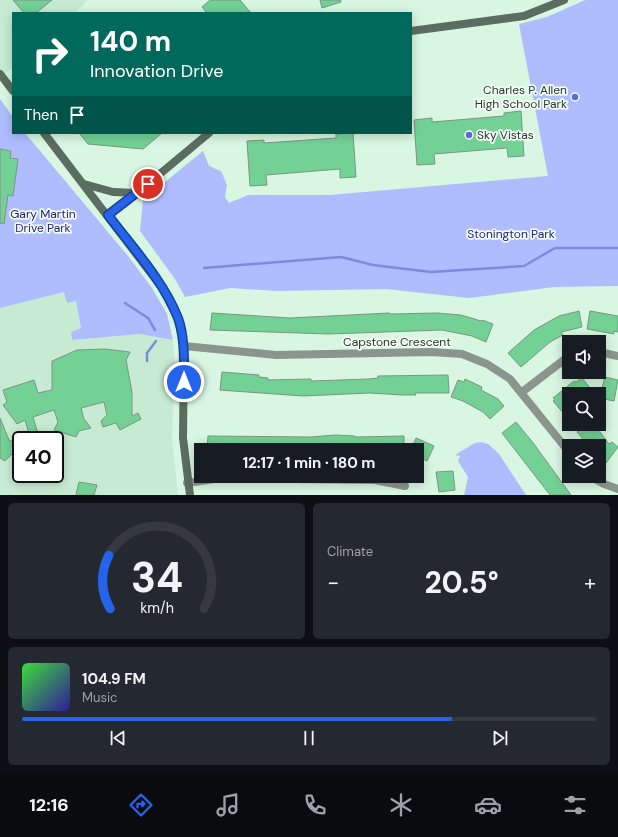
<!DOCTYPE html>
<meta charset="utf-8">
<style>
:root{--surface:#171b24;--page:#242831;--text:#f1f3f6;--muted:#9ea1a6;--line:#363941;--accent:#2563eb}
body{margin:0;font-family:"DM Sans",sans-serif;background:var(--page);color:var(--text);height:100vh;display:flex;flex-direction:column;font-size:15px;white-space:nowrap}
*{box-sizing:border-box;margin:0}
p{font-size:13px;color:var(--muted)}
.icon{flex:none;width:22px;height:22px;fill:none;stroke:currentColor;stroke-width:2;stroke-linecap:round;stroke-linejoin:round}
.map{position:relative;height:495px;overflow:hidden}
.details{display:flex;flex-direction:column;gap:8px;padding:8px;background:#0d0f14;flex:1}
.details>*{flex:none}
.banner{position:absolute;left:12px;top:12px;width:400px;height:122px;border-radius:0px;box-shadow:0 2px 10px #0003;background:#00695c;color:#fff;overflow:hidden}
.tools{position:absolute;left:562px;top:335px;display:grid;gap:8px}
.tools a{display:grid;place-items:center;width:44px;height:44px;border-radius:0px;background:var(--surface);box-shadow:0 2px 10px #0003;font-size:20px}
.speed{position:absolute;left:12px;top:431px;display:flex;gap:8px;font-size:20px;font-weight:700;text-align:center}
.speed>*{display:grid;place-content:center;width:52px;height:52px;border-radius:50%;background:var(--surface);box-shadow:0 2px 10px #0003;line-height:1}
.speed .limit{border:2px solid #111;border-radius:6px;background:#fff;color:#111}
.pin{position:absolute;display:grid;place-items:center;width:34px;height:34px;color:#fff;margin:-17px;border:2px solid #fff;border-radius:50%;box-shadow:0 1px 4px #0007}
.me{position:absolute;width:44px;margin:-22px;rotate:0deg;stroke-linejoin:round;filter:drop-shadow(0 0 3px #0008)}
.turn{display:flex;align-items:center;gap:14px;height:84px;padding:0 12px;font-size:18px}
.turn .icon{width:52px;height:52px;stroke-width:2.5}
.turn b{display:block;font-size:28px;line-height:34px}
.then{display:flex;align-items:center;height:38px;padding:0 12px;background:#0003;gap:8px;font-size:15px}
.big{font-size:30px;font-weight:700;line-height:1.1}
.details .tile{flex:1;display:flex;flex-direction:column;justify-content:center;gap:6px;min-width:0;padding:0 14px;border-radius:6px;background:var(--page)}
.details .dial{align-items:center;gap:0}
.dial svg{height:104px;overflow:visible;fill:none;stroke:var(--line);stroke-width:7;stroke-linecap:round;text-anchor:middle}
.dial text{fill:var(--text);stroke:none}
.song{display:flex;align-items:center;gap:12px}
.cover{width:48px;height:48px;border-radius:6px;background:linear-gradient(135deg,hsl(120 70% 55%),hsl(250 70% 35%))}
.played{height:4px;border-radius:2px;background:linear-gradient(90deg,var(--accent) 75%,var(--line) 75%)}
.keys{display:flex;justify-content:space-around;direction:ltr}
.heat{display:flex;justify-content:space-between;align-items:center;font-size:22px;direction:ltr}
.details .tiles{flex:1;display:grid;gap:8px;grid-template-columns:1fr 1fr}
.tile:last-child{grid-column:span 2}
.trip{position:absolute;left:194px;top:443px;width:230px;height:40px;border-radius:0px;background:var(--surface);box-shadow:0 2px 10px #0003;font-weight:700;line-height:40px;text-align:center}
.menu{display:flex;height:64px;justify-content:space-around;align-items:center;background:#090b0e;color:var(--muted)}
.menu .icon{width:28px;height:28px}
.menu .on{color:var(--accent)}
.menu b{font-size:18px;color:var(--text)}
.map>svg:first-child{display:block}
.built{fill:#c7ebd2;fill-rule:evenodd}
.green{fill:#afbcfe}
.lines{fill:none;stroke-linecap:round;stroke-linejoin:round}
.stream{stroke:#7d8bde;stroke-width:2.5}
.building{fill:#73d196;stroke:#7a9682}
.street{stroke:#8a968d;stroke-width:8}
.secondary{stroke:#5b6d60;stroke-width:8}
.route-casing{stroke:#184099;stroke-width:10}
.route{stroke:#2563eb;stroke-width:7}
.poi-dot{fill:#5e68e0;stroke:#f2fef5;stroke-width:1.5}
.labels{text-anchor:middle;stroke-width:3.5;stroke-linejoin:round;paint-order:stroke}
.poi-label{font-size:12px;fill:#2a362d;stroke:#f2fef5;text-anchor:end}
.park-label{font-size:12px;fill:#211a7a;stroke:#f2fef5}
.street-label{font-size:12px;fill:#2a362d;stroke:#f2fef5}
</style>
<div class="map">
<svg width="618" height="495" viewBox="0 0 618 495">
<rect width="100%" height="100%" fill="#d8f6e1"/>
<g class="built">
<polygon points="0,0 88,0 74,13 13,13 13,67 0,79"/>
<path d="M64,292L76,301L81,329L71,332L72,340L140,334L173,340L175,370L172,440L178,495H0V308ZM21,440H55V474H21Z"/>
</g>
<g class="green">
<polygon points="585,0 618,0 618,286 554,287 469,298 386,289 277,291 230,288 185,297 175,279 140,231 143,200 203,151 209,166 221,171 227,185 225,197 229,203 248,195 330,195 548,176 519,24 547,17"/>
<polygon points="0,99 13,117 13,133 25,133 128,256 152,288 167,314 173,340 140,334 72,340 71,332 81,328 76,301 67,303 64,292 0,308"/>
<polygon points="481,442 488,444 499,454 526,495 464,495 468,477 458,461 460,456 455,455 475,443"/>
</g>
<g class="lines">
<g class="stream">
<polyline points="204,268 341,257 373,265 431,272 524,266 555,248 618,248"/>
<polyline points="125,303 148,318 155,330"/>
<polyline points="147,361 147,353 156,341"/>
</g>
</g>
<g class="building">
<polygon points="13,0 52,0 36,13 24,13"/>
<polygon points="210,0 240,0 251,13 207,13 202,7"/>
<polygon points="320,0 341,0 341,2 322,8"/>
<polygon points="521,111 524,156 508,157 507,148 434,154 435,164 417,165 414,120 432,118 432,122 504,116 504,113"/>
<polygon points="79,133 162,133 143,149 88,144"/>
<polygon points="353,133 356,177 340,178 340,169 266,175 267,185 250,186 247,141 264,140 264,143 336,138 336,134"/>
<polygon points="0,149 11,151 10,158 18,159 13,196 8,195 4,224 0,223"/>
<polygon points="579,311 582,327 561,332 563,335 550,342 521,367 508,353 534,330 559,316"/>
<polygon points="590,311 618,316 618,332 614,331 614,334 587,329"/>
<polygon points="212,313 290,318 389,313 389,314 437,313 461,315 481,321 482,320 493,324 486,342 472,336 442,330 328,334 210,330"/>
<polygon points="105,349 130,352 126,360 132,392 132,416 138,413 141,419 120,430 116,423 103,427 101,421 107,415 104,402 81,408 84,419 91,428 79,431 76,437 54,430 58,422 54,410 33,417 40,440 31,440 25,420 17,424 3,405 7,402 3,390 34,380 38,393 52,390 52,361 77,350"/>
<polygon points="222,372 259,375 259,377 268,378 268,380 311,379 311,381 369,379 378,378 378,376 448,375 449,393 415,393 416,395 402,395 370,393 303,396 233,391 220,390"/>
<polygon points="605,377 618,380 614,401 599,398"/>
<polygon points="582,378 595,394 569,394 569,412 565,415 553,401 555,400 553,398 574,381 576,382"/>
<polygon points="465,379 482,387 481,390 498,399 504,406 490,419 483,412 463,401 451,397 458,380 464,382"/>
<polygon points="0,418 9,440 21,445 5,461 0,458"/>
<polygon points="516,422 534,444 571,495 550,495 502,433"/>
<polygon points="589,424 594,424 609,444 612,442 618,447 606,463 599,457 599,446 589,446 577,432"/>
<polygon points="335,435 355,436 355,437 404,436 404,450 207,450 208,436 311,437"/>
<polygon points="416,438 434,446 427,461 417,456 417,450 411,450"/>
<polygon points="453,471 455,490 439,492 436,472"/>
<polygon points="79,482 97,485 94,495 76,495"/>
</g>
<g class="lines">
<g class="street">
<polyline points="184,346 276,355 431,352 462,354 487,364 510,379 569,452"/>
<polyline points="599,352 618,356"/>
<polyline points="522,392 569,356"/>
<polyline points="590,476 604,484 618,489"/>
<polyline points="187,483 221,478 375,480 405,486"/>
</g>
<g class="secondary">
<polyline points="411,31 524,16 564,0"/>
<polyline points="0,74 13,91"/>
<polyline points="44,133 163,289 178,319 184,346 183,438 190,495"/>
<polyline points="84,184 113,192 137,193"/>
<polyline points="108,215 137,193 209,133"/>
</g>
</g>
<g class="lines">
<defs>
<path id="route" d="M148,184L108,215C132,247 163,280 178,318C185,338 184,361 184,382"/>
</defs>
<use href="#route" class="route-casing"/>
<use href="#route" class="route"/>
</g>
<g class="poi-dot">
<circle cx="575" cy="97" r="4"/>
<circle cx="469" cy="135" r="4"/>
</g>
<g class="labels">
<g class="poi-label">
<text x="567" y="94">Charles P. Allen<tspan x="567" dy="14">High School Park</tspan></text>
<text x="477" y="139" text-anchor="start">Sky Vistas</text>
</g>
<g class="park-label">
<text x="43" y="218">Gary Martin<tspan x="43" dy="14">Drive Park</tspan></text>
<text x="511" y="238">Stonington Park</text>
</g>
<g class="street-label">
<text x="397" y="346">Capstone Crescent</text>
</g>
</g>
</svg>
<div class="tools">
<a><svg class="icon" aria-label="sound" viewBox="0 0 24 24"><path d="M4 9h4l5-4v14l-5-4H4zM17 9q2 3 0 6"/></svg></a>
<a><svg class="icon" aria-label="search" viewBox="0 0 24 24"><circle cx="10" cy="10" r="6"/><path d="M15 15l6 6"/></svg></a>
<a><svg class="icon" aria-label="layers" viewBox="0 0 24 24"><path d="M12 4l9 5-9 5-9-5zM3 14l9 5 9-5"/></svg></a>
</div>
<div class="speed"><div class="limit">40</div></div>
<div class="pin" style="left:148px;top:184px;background:#d93025"><svg class="icon" aria-label="arrive" viewBox="0 0 24 24"><path d="M6 21V4h12l-3 4 3 4H6"/></svg></div>
<svg class="me" style="left:184px;top:382px" viewBox="-20 -20 40 40"><circle r="17" fill="#2563eb" stroke="#fff" stroke-width="3"/><path d="M0-11L8 9 0 5-8 9z" fill="#fff"/></svg>
<div class="trip">12:17 · 1 min · 180 m</div>
<div class="banner">
<div class="turn"><svg class="icon" aria-label="right" viewBox="0 0 24 24"><path d="M7 20v-9h11M14 6l5 5-5 5"/></svg><div><b>140 m</b>Innovation Drive</div></div>
<div class="then">Then<svg class="icon" aria-label="arrive" viewBox="0 0 24 24"><path d="M6 21V4h12l-3 4 3 4H6"/></svg></div>
</div>
</div>
<section class="details">
<div class="tiles">
<div class="tile dial"><svg viewBox="0 0 100 80">
<path d="M14 69A42 42 0 1 1 86 69"/>
<path d="M14 69A42 42 0 0 1 13 28" stroke="#2563eb"/>
<text x="50" y="56" font-size="32" font-weight="700">34</text>
<text x="50" y="72" font-size="11">km/h</text>
</svg></div>
<div class="tile"><p>Climate</p>
<div class="heat"><a>−</a><b class="big">20.5°</b><a>+</a></div>
</div>
<div class="tile">
<div class="song"><i class="cover"></i><div><b>104.9 FM</b><p>Music</p></div></div>
<div class="played"></div>
<div class="keys"><svg class="icon" aria-label="previous" viewBox="0 0 24 24"><path d="M18 5L8 12l10 7zM5 5v14"/></svg><svg class="icon" aria-label="pause" viewBox="0 0 24 24"><path d="M8 5v14M16 5v14"/></svg><svg class="icon" aria-label="next" viewBox="0 0 24 24"><path d="M6 5l10 7-10 7zM19 5v14"/></svg></div>
</div>
</div>
</section>
<nav class="menu">
<b>12:16</b>
<svg class="icon on" aria-label="directions" viewBox="0 0 24 24"><path d="M12 3l9 9-9 9-9-9zM9 14v-3h6M13 9l2 2-2 2"/></svg>
<svg class="icon" aria-label="music" viewBox="0 0 24 24"><path d="M9 18V5l10-2v13"/><circle cx="6" cy="18" r="3"/><circle cx="16" cy="16" r="3"/></svg>
<svg class="icon" aria-label="phone" viewBox="0 0 24 24"><path d="M5 4h4l2 5-3 2q2 4 5 5l2-3 5 2v4C11 20 4 13 5 4z"/></svg>
<svg class="icon" aria-label="climate" viewBox="0 0 24 24"><path d="M12 3v18M4 7l16 10M4 17L20 7"/></svg>
<svg class="icon" aria-label="car" viewBox="0 0 24 24"><path d="M5 17H2v-5l4-1 3-4h7l3 4 3 1v5h-3M9 17h6M6 11h13"/><circle cx="7" cy="17" r="2"/><circle cx="17" cy="17" r="2"/></svg>
<svg class="icon" aria-label="filters" viewBox="0 0 24 24"><path d="M4 7h16M4 17h16"/><circle cx="9" cy="7" r="2"/><circle cx="15" cy="17" r="2"/></svg>
</nav>
